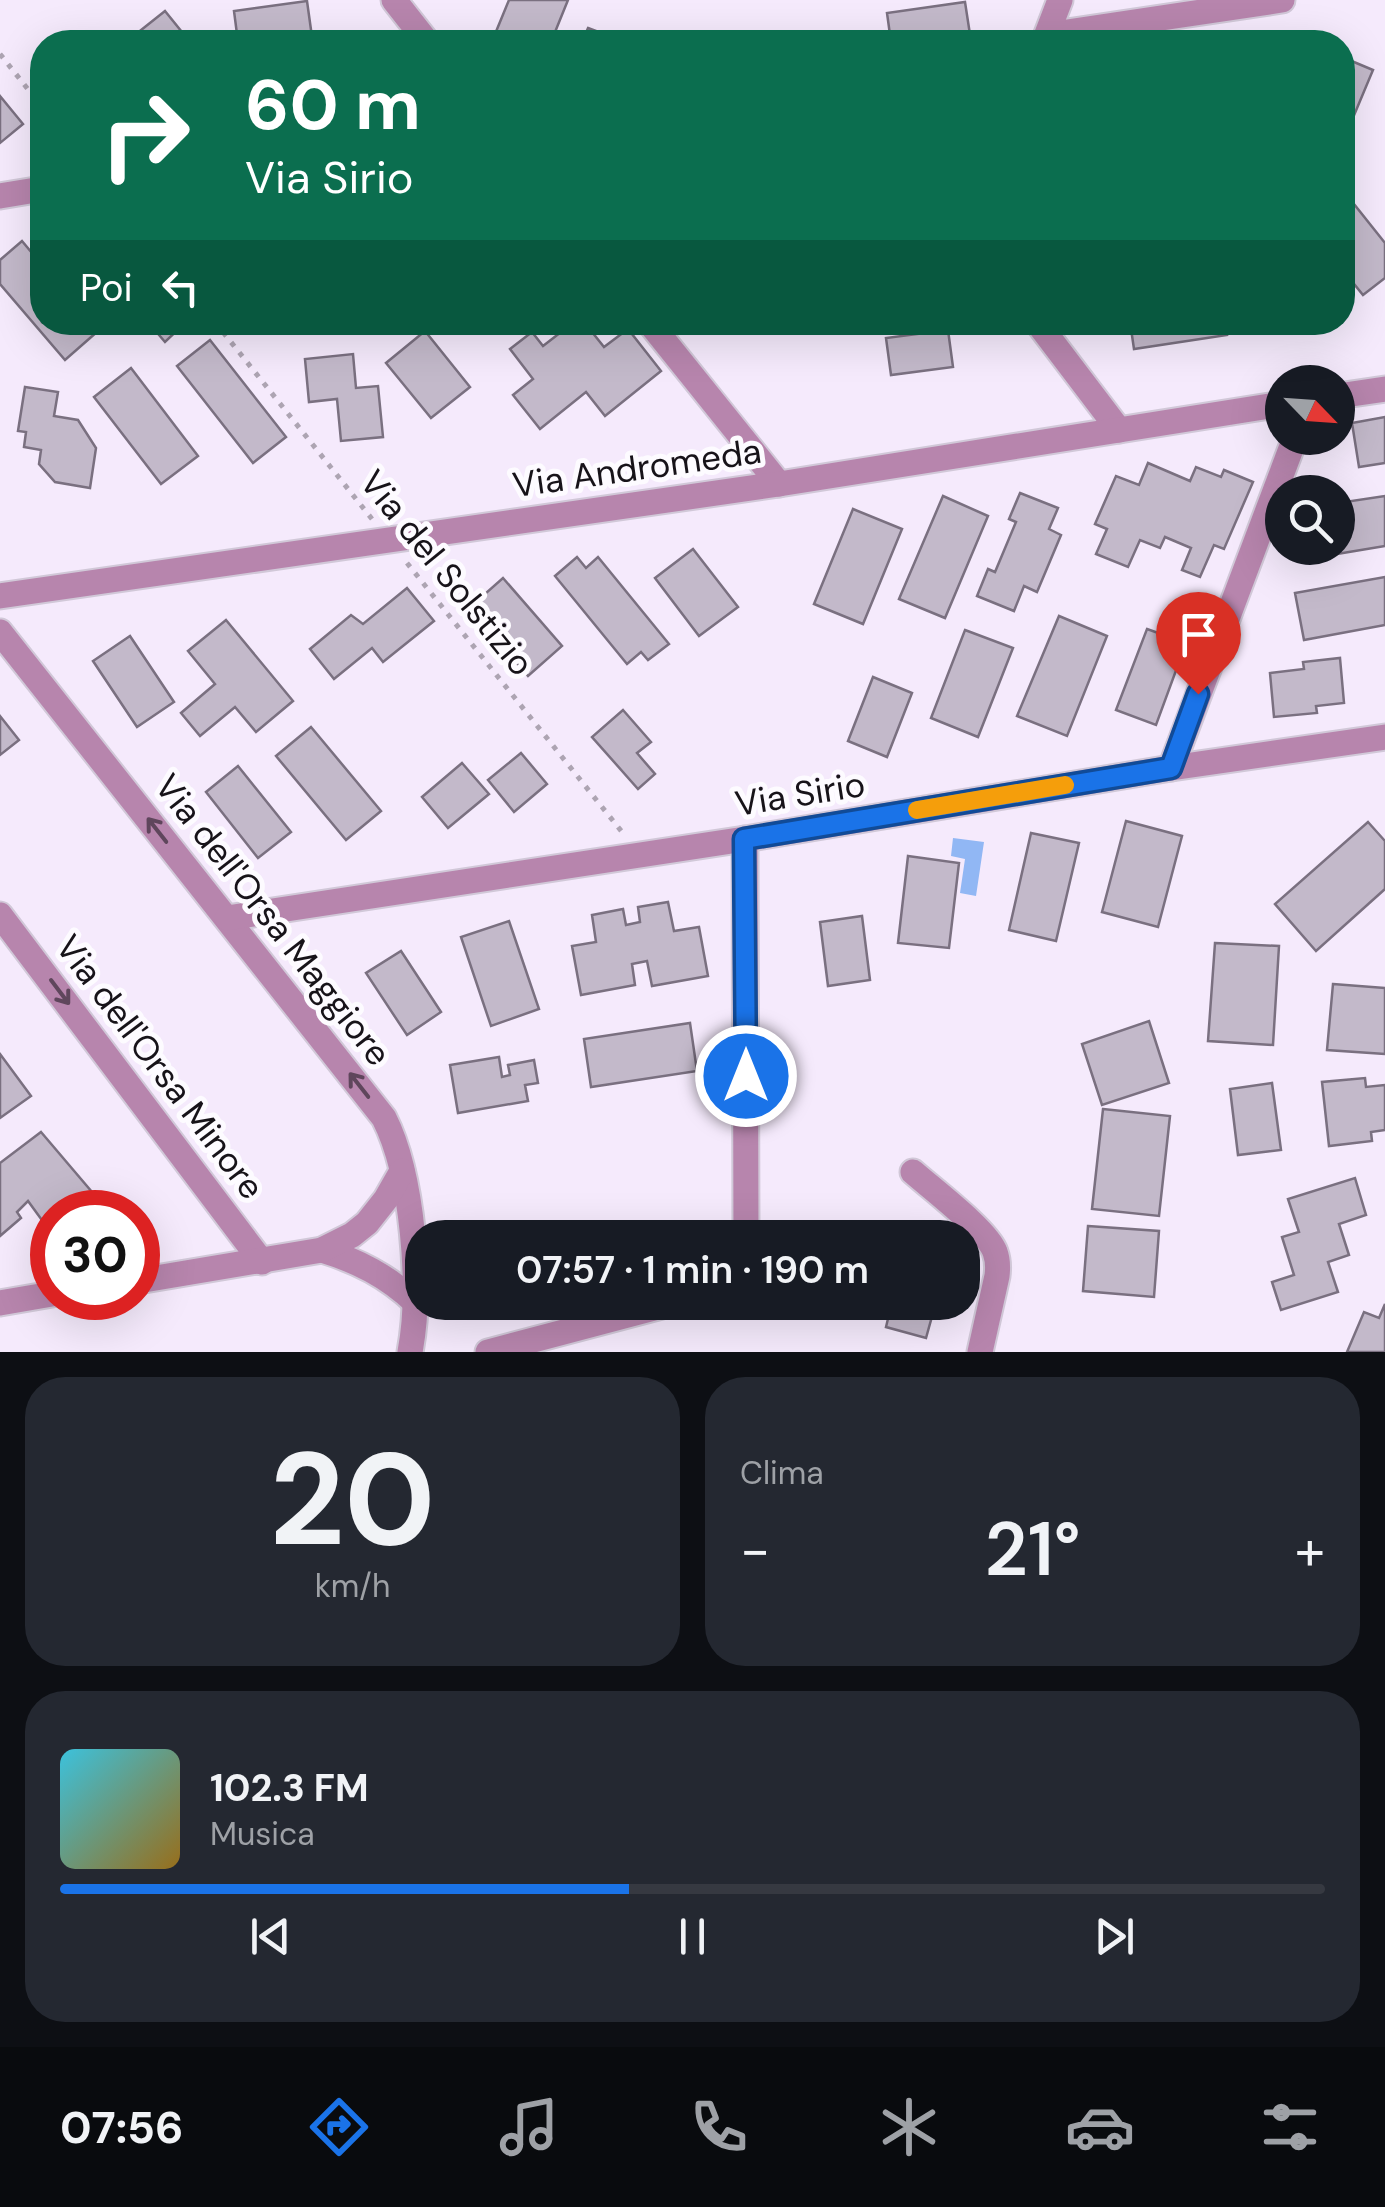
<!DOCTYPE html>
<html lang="it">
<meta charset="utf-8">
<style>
:root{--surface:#171b24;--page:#242831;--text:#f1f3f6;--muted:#9ea1a6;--line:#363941;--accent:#1a73e8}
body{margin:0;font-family:"DM Sans",sans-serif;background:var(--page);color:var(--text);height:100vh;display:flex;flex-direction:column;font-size:38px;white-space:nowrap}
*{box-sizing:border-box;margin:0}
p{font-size:32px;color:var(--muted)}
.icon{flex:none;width:55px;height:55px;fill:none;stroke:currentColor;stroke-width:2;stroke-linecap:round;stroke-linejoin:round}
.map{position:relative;height:1352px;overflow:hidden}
.panel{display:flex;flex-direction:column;gap:25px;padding:25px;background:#0d0f14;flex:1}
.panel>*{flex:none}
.top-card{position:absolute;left:30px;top:30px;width:1325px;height:305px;border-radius:40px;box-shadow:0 10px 40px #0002;background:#0b6e4f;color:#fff;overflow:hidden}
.needle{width:65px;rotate:115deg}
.buttons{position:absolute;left:1265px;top:365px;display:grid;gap:20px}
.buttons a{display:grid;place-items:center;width:90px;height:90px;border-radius:50%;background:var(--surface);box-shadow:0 10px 40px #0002;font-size:50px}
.speed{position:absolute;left:30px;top:1190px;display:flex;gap:20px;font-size:50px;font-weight:700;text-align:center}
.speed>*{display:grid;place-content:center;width:130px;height:130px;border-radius:50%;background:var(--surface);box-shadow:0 10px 40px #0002;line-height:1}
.speed .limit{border:15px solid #d22;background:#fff;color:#111}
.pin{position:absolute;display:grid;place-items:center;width:85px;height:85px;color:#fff;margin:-102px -42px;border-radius:50% 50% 50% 0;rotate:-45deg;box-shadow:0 0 10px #0007}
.pin .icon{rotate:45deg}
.me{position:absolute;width:110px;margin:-55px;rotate:0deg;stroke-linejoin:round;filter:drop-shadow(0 0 8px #0008)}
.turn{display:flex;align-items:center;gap:35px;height:210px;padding:0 50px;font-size:45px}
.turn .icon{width:130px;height:130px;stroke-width:2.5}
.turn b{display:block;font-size:70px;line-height:85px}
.then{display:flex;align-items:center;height:95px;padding:0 50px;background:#0003;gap:20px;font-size:38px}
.big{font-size:75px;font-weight:600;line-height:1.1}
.panel .widget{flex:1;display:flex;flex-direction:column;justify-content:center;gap:15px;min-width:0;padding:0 35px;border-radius:40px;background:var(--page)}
.panel .dial{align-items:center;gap:0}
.dial b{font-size:130px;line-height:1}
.song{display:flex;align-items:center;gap:30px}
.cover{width:120px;height:120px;border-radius:15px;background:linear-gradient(135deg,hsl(190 70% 55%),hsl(40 70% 35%))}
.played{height:10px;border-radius:5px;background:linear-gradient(90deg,var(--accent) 45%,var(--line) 45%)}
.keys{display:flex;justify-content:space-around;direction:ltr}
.heat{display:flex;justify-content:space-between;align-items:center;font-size:55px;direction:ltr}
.panel .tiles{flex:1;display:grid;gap:25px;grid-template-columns:1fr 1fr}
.widget:last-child{grid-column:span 2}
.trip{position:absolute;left:405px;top:1220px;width:575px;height:100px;border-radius:40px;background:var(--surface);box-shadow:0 10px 40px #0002;font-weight:600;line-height:100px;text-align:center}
.tab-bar{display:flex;height:160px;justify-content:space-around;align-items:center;background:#090b0e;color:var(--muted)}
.tab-bar .icon{width:70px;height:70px}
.tab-bar .on{color:var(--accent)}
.tab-bar b{font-size:45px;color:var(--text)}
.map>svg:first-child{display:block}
.water{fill:#91b7f4}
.building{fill:#c3b9ca;stroke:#7a7080;stroke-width:2.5}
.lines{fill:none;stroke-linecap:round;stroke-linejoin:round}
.minor-casing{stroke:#d1c8d8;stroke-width:29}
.path{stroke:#ada4b2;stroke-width:5;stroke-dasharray:5 8;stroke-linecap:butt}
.minor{stroke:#b785ad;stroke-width:25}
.oneway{stroke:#5f465c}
.route-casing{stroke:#114b97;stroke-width:25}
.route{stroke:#1a73e8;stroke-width:18}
.slow{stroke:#f59e0b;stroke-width:18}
.labels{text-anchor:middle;stroke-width:10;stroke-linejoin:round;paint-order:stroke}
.street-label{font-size:35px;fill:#171319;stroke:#fdfbff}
</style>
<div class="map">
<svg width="1385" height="1352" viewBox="0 0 1385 1352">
<rect width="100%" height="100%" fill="#f5eafc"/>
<polygon class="water" points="953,838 984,842 976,896 960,893 965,859 951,856"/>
<g class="building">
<polygon points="509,0 568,0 551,42 503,42 493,39"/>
<polygon points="307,1 312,37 266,42 238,42 234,11"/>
<polygon points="965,2 971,41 891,42 887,13"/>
<polygon points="165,11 190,42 126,42"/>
<polygon points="588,28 625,42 582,42"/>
<polygon points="1342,57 1373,70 1342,144"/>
<polygon points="0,96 23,124 0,143"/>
<polygon points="1342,189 1385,243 1385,278 1363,295 1342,269"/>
<polygon points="22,241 42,265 42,322 91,322 98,331 65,360 0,284 0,260"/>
<polygon points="148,322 186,322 165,342"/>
<polygon points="574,322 584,322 604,347 628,329 661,371 605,416 586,392 540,429 513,395 533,379 510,349 532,332 543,346"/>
<polygon points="1130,322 1225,322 1227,335 1134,349"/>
<polygon points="948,330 953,367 891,375 886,338"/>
<polygon points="425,331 470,387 431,418 386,363"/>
<polygon points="210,340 286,437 253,463 177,366"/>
<polygon points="353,354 356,388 378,386 383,437 341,441 337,399 309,402 305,359"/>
<polygon points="131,368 198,456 161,484 94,397"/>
<polygon points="25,387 58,392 54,416 78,420 96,448 90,488 55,482 39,464 41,450 24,447 26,432 18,431"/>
<polygon points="1385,417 1385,463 1359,467 1352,423"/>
<polygon points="1148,463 1190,481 1196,467 1221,477 1224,470 1253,482 1224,549 1214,545 1200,577 1182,570 1191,548 1165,537 1160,548 1140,540 1128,567 1096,554 1107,529 1095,524 1116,476 1139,485"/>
<polygon points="1020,493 1058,508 1049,529 1061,535 1037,592 1024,586 1014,611 977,596 988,569 995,572 1016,522 1009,519"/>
<polygon points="943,496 988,516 945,618 899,599"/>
<polygon points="1385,496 1385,546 1337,554 1338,503"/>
<polygon points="853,509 902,529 863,624 814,604"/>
<polygon points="693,549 738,607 699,636 655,578"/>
<polygon points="577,557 586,568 598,557 669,644 648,660 641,652 627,664 555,576"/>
<polygon points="1385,577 1385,625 1304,640 1295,593"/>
<polygon points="503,578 562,646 528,676 469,608"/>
<polygon points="407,588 434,621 383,662 372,648 334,679 310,649 351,615 363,624"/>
<polygon points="1059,616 1107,636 1067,736 1017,716"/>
<polygon points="226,620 293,701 256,732 235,707 200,736 181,713 215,684 188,651"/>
<polygon points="1147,629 1178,640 1169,662 1178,665 1156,725 1116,710"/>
<polygon points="965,630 1013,648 978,737 931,718"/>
<polygon points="130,636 174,702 137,727 93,661"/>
<polygon points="1340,658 1344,703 1316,706 1317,713 1274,717 1270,673 1304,669 1303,662"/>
<polygon points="873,677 912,693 887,757 848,741"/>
<polygon points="623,710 651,742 637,753 655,774 638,789 592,737"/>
<polygon points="0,716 19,740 0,755"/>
<polygon points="311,727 381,811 346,840 276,756"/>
<polygon points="521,753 547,784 514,812 488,780"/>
<polygon points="462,763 489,794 448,828 422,797"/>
<polygon points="238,766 291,832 258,858 206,792"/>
<polygon points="1126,821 1182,836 1158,927 1102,912"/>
<polygon points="1368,822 1385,841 1385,889 1316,951 1275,904"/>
<polygon points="1031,833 1079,843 1056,941 1009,930"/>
<polygon points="908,856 959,863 949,948 898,943"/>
<polygon points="668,902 674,931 699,927 708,976 652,986 647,961 632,964 635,985 581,995 572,946 596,942 592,915 623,909 626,925 640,922 638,907"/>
<polygon points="862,916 870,980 828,986 820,922"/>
<polygon points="509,921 539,1009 491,1026 461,937"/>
<polygon points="1215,943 1279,946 1273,1045 1208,1041"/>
<polygon points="401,951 441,1012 407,1035 366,973"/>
<polygon points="1333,984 1385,988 1385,1054 1327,1050"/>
<polygon points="1149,1021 1169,1083 1102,1105 1082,1044"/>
<polygon points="690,1023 697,1071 591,1087 584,1039"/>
<polygon points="0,1054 31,1096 0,1118"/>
<polygon points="499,1057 502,1077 510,1075 508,1065 534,1060 538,1083 525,1085 528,1101 458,1113 450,1065"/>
<polygon points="1365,1078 1366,1087 1385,1085 1385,1130 1371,1132 1372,1141 1329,1146 1322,1082"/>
<polygon points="1272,1083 1281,1150 1238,1155 1230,1089"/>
<polygon points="1103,1109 1170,1116 1159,1216 1092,1209"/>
<polygon points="41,1132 109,1212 52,1212 52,1234 28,1201 17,1212 21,1218 0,1236 0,1163"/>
<polygon points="1355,1178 1366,1215 1339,1224 1349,1255 1328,1262 1338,1292 1281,1310 1272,1282 1294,1275 1282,1237 1299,1232 1288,1199"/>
<polygon points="1088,1226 1159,1231 1154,1297 1083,1291"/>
<polygon points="892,1302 936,1302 926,1338 886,1327"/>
<polygon points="1385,1304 1385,1352 1347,1352 1364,1312 1379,1318"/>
</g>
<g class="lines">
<defs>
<g id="minor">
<polyline points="394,0 427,42"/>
<polyline points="1047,35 1282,0"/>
<polyline points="1044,42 1060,0"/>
<polyline points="0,196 42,189"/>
<polyline points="649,322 779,484"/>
<polyline points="1037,322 1119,430"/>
<polyline points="1338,396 1385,389"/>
<polyline points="0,596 779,484 1282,404"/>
<path d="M0,632L384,1118C413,1175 422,1289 410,1352"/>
<polyline points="1171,768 1295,438"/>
<polyline points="745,839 746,1238"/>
<polyline points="0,915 262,1262"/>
<polyline points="227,918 745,839 1171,768 1385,737"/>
<path d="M913,1172C932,1189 988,1231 995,1252C998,1260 998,1268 997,1276L980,1352"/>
<path d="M322,1250C358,1261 387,1276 415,1302"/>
<polyline points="138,1281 322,1250 352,1235 367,1223 386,1199 402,1171"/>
<polyline points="0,1303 52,1294"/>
<polyline points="488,1352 677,1302"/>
</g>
</defs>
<use href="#minor" class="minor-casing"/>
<g class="path">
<polyline points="0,54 42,107"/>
<polyline points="215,322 372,519"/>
<polyline points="407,563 622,832"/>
</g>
<use href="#minor" class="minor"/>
</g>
<defs><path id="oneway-shaft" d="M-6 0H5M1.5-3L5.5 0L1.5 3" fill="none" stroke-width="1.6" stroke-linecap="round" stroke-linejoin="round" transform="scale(2.5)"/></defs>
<g class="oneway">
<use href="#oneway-shaft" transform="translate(157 830) rotate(-128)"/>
<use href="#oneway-shaft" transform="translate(60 992) rotate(53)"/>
<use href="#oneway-shaft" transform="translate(359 1085) rotate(-128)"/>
</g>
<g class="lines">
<defs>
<polyline id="route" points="746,1076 744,839 1171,768 1198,694"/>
</defs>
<use href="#route" class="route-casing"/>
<use href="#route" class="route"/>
<polyline class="slow" points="917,810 1065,785"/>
</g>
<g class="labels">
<g class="street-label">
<text transform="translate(637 468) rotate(-8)" y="12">Via Andromeda</text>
<text transform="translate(447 573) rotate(51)" y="12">Via del Solstizio</text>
<text transform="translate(800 794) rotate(-9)" y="12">Via Sirio</text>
<text transform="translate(273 920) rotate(52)" y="12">Via dell'Orsa Maggiore</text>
<text transform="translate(160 1067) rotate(53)" y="12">Via dell'Orsa Minore</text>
</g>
</g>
</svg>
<div class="buttons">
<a><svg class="needle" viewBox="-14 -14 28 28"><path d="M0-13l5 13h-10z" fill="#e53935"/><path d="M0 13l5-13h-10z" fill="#9ea1a6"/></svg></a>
<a><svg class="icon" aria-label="search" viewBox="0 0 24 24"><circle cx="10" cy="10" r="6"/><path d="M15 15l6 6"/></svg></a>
</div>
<div class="speed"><div class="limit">30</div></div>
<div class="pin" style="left:1198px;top:694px;background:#d93025"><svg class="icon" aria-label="arrive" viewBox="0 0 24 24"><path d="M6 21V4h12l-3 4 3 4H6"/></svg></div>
<svg class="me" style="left:746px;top:1076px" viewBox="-20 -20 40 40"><circle r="17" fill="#1a73e8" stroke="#fff" stroke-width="3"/><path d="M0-11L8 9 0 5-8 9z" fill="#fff"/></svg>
<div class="trip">07:57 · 1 min · 190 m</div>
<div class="top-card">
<div class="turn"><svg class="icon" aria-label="right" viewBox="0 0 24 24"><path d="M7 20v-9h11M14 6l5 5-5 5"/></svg><div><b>60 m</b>Via Sirio</div></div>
<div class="then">Poi<svg class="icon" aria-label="left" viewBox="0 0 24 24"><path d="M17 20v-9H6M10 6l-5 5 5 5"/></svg></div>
</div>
</div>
<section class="panel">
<div class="tiles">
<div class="widget dial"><b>20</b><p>km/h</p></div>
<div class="widget"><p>Clima</p>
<div class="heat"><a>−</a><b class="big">21°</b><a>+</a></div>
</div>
<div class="widget">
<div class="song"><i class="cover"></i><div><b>102.3 FM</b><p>Musica</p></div></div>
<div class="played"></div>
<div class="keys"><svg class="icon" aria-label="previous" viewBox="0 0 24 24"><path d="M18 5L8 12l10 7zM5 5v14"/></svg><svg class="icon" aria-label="pause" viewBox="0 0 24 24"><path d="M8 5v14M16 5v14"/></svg><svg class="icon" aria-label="next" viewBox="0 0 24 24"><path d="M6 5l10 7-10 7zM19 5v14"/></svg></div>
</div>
</div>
</section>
<nav class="tab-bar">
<b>07:56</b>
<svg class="icon on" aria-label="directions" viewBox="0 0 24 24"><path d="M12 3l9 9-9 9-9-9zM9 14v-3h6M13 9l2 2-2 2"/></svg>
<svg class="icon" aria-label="music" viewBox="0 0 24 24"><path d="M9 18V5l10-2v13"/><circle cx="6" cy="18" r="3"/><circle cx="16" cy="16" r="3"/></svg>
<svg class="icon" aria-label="phone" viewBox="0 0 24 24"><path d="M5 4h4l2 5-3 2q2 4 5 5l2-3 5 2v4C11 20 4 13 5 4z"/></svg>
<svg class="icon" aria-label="climate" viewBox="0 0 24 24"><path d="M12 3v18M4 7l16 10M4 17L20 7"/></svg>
<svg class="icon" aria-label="car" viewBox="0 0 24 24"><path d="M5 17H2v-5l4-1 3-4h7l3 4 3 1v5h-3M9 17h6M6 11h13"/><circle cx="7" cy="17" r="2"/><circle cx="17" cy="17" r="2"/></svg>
<svg class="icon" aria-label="filters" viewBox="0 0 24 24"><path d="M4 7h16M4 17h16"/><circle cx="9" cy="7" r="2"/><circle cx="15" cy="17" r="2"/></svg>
</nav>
